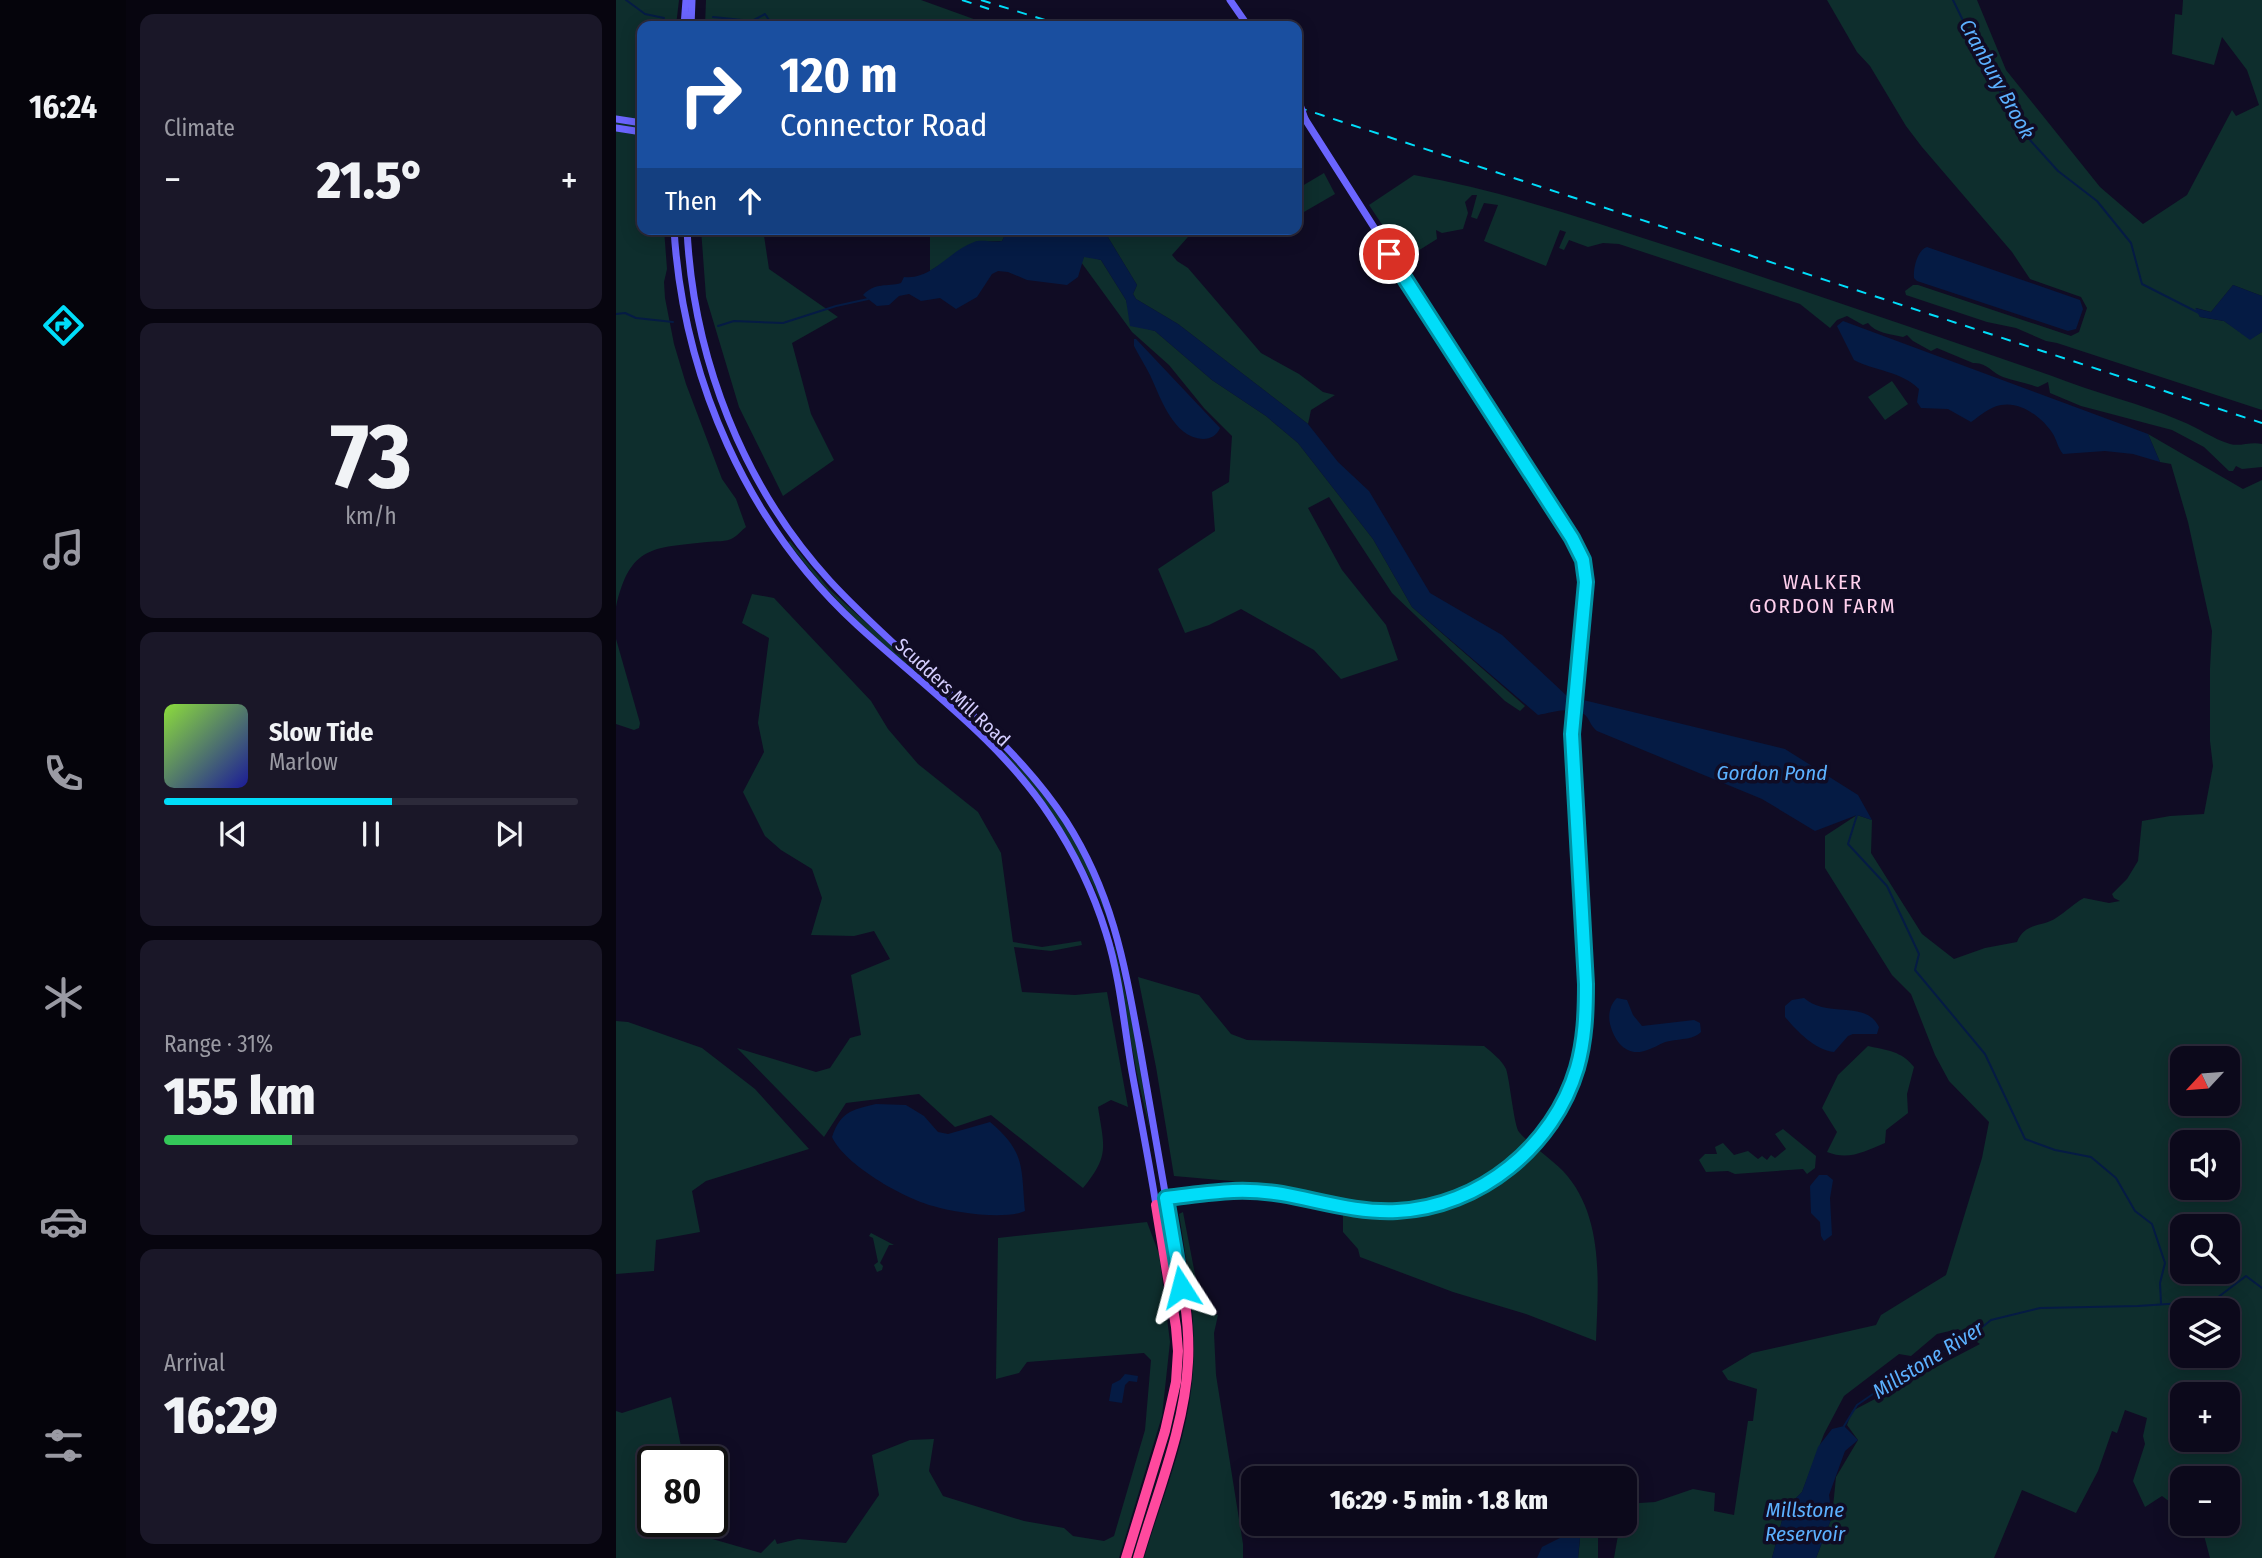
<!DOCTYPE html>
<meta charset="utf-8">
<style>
:root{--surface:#0c091b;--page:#1a1728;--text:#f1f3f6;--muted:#9a9aa3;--line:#2c2a3a;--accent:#00ddf9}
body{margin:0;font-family:"Fira Sans Condensed",sans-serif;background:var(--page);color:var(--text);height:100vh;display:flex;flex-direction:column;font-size:26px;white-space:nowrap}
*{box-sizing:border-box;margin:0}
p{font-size:23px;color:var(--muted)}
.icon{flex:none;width:38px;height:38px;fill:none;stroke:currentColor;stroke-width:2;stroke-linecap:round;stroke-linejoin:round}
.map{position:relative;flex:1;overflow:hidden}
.sheet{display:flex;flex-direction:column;gap:14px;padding:14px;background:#07050f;width:490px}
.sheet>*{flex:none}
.top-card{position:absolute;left:21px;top:21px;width:665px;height:214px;border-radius:14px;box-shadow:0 4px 18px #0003,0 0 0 2px var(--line);background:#1a4fa0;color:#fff;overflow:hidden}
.needle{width:46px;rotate:244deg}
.fabs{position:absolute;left:1554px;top:1046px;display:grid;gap:14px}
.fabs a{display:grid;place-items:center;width:70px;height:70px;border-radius:14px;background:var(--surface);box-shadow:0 4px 18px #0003,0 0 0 2px var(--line);font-size:35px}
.speed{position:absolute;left:21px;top:1446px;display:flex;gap:14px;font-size:35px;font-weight:700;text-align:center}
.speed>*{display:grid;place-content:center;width:91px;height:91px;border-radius:50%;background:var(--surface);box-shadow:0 4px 18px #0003,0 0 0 2px var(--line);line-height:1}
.speed .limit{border:4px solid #111;border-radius:10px;background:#fff;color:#111}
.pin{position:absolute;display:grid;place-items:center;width:60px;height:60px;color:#fff;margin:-30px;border:4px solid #fff;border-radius:50%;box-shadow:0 2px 7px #0007}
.me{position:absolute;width:77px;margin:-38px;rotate:351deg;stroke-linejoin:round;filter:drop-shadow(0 0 5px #0008)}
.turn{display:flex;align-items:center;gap:24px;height:147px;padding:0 28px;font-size:32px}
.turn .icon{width:91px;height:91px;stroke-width:2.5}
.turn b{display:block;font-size:49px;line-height:60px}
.then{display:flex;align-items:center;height:66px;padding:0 28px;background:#0003;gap:14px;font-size:26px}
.big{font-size:52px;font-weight:800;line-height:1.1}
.sheet .card{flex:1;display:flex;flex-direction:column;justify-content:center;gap:10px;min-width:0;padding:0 24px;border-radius:14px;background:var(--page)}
.sheet .dial{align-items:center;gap:0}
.dial b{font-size:91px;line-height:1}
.song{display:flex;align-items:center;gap:21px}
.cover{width:84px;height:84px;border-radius:10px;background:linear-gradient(135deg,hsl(90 70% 55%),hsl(240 70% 35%))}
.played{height:7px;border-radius:4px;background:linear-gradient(90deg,var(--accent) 55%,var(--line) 55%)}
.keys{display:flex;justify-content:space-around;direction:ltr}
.heat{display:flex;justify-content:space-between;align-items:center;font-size:38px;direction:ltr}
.charge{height:10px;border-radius:5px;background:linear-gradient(90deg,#34c759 31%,var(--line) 0)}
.trip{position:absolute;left:625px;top:1466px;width:396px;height:70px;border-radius:14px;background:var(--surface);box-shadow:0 4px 18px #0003,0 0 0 2px var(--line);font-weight:800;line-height:70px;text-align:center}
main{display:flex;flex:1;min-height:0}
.tab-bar{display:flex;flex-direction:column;width:126px;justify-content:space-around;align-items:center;background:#05040b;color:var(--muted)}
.tab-bar .icon{width:49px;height:49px}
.tab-bar .current{color:var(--accent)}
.tab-bar b{font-size:32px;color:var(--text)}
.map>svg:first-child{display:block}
.green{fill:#0e2e2d;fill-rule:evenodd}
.water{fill:#051b44}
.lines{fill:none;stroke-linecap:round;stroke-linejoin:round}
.stream{stroke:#051b44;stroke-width:2}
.secondary{stroke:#6b65ff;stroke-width:7}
.highway{stroke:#ff499e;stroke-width:10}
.rail{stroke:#00ddf9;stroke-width:2;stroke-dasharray:10 9;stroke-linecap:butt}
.secondary-bridge{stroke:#6b65ff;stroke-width:7}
.route-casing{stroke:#0090a2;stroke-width:18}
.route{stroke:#00ddf9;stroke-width:12}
.labels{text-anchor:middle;stroke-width:7;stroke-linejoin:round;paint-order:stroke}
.street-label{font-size:19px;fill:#d5ceff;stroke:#100c24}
.water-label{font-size:21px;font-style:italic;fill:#5cb1ff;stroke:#100c24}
.neighbourhood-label{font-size:21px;letter-spacing:2px;fill:#ffd0ed;stroke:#100c24}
</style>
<main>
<nav class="tab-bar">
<b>16:24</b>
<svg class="icon current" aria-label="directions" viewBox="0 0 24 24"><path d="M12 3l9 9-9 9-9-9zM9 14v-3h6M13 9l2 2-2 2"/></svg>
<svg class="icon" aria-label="music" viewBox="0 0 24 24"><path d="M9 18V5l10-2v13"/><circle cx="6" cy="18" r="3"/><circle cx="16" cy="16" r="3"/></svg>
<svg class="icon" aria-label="phone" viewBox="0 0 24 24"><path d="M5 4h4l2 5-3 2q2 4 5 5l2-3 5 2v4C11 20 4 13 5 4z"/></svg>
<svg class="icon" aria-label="climate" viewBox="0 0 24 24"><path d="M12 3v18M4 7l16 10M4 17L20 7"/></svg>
<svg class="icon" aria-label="car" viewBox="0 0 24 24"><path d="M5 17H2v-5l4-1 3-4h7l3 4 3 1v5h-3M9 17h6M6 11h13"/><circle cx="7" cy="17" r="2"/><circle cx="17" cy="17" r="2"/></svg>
<svg class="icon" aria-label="filters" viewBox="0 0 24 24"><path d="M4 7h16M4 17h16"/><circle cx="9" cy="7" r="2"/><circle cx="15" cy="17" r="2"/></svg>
</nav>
<section class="sheet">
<div class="card"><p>Climate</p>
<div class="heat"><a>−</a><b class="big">21.5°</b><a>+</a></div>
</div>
<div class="card dial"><b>73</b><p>km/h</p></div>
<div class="card">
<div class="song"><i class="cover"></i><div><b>Slow Tide</b><p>Marlow</p></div></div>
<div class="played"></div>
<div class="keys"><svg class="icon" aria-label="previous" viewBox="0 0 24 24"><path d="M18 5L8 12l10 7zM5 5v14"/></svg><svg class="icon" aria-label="pause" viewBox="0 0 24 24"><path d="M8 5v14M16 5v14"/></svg><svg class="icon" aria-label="next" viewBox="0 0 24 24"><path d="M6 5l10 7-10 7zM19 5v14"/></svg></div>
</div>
<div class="card"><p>Range · 31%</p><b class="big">155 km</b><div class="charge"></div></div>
<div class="card"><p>Arrival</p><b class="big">16:29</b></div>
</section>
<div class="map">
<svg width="1646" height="1558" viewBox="0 0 1646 1558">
<rect width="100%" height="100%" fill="#100c24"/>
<g class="green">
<path d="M0,0H63L60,26H26V229H48L51,269L48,282L49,298L58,344L70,384L106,479L120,499L130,527C126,530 122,535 117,538C111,542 99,541 91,542C37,548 14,545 0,607Z"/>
<polygon points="90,0 305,0 377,26 89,26"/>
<polygon points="1211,0 1361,0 1390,70 1484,187 1527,224 1571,195 1616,110 1620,116 1643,105 1631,70 1606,37 1598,65 1556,54 1559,14 1566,15 1567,0 1646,0 1646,296 1617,285 1595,312 1580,308 1584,317 1608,321 1634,339 1646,332 1646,410 1441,343 1430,341 1400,328 1371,322 1290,295 1289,291 1297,285 1302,285 1455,336 1463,332 1471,308 1465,297 1414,279 1396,252 1306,147 1290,126 1254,66 1241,52"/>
<polygon points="708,173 719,194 681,216 681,189"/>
<path d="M798,175C887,191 972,220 1058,248C1185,289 1311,333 1436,376C1479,393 1523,403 1565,421C1581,427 1597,439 1614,444C1624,447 1635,441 1646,444V467L1626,469L1620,466L1617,471H1613L1588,447L1556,430L1465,406L1434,393L1432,382L1422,387C1410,383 1399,381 1387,377C1376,373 1371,362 1357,363L1321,348L1315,351L1297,341L1291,335L1287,337C1275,334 1259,333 1252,323L1247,325L1231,316L1221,320L1214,328L1184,304L1003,244L987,243L972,247L953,240L948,250L943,248L950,232L944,230L930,266L868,241L882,205L868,203L861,219L855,217L861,195H856L849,202L852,213L847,229L826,233L820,230L821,239L789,259L753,205Z"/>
<polygon points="85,229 147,229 153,269 222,317 176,343 195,414 218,460 167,496 123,407 90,297"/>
<polygon points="319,229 388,229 389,235 386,241 359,242 314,271 314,232"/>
<polygon points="487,229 579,229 556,255 561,261 572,268 645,353 683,374 707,392 719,395 695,410 692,424 562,324 520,299 517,294 521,285"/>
<polygon points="471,256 485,260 510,300 514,314 522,326 539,331 596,380 650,416 682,443 757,539 796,607 909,706 904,711 889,701 776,593 713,497 692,508 726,570 770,625 782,660 725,679 698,650 625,609 593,625 569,633 542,569 599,531 596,492 613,482 616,436 588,408 553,365 516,332 465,262 468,257"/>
<polygon points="1276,381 1292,404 1269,420 1252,397"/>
<path d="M1532,434L1627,489L1646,480V1558H1594L1585,1524H1612V1479H1566V1511L1546,1496L1529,1507L1517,1481L1529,1444L1527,1436L1531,1418L1509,1410L1501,1433L1496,1431L1482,1471L1460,1513L1406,1490L1378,1558H1200L1216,1517L1220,1477L1242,1440L1231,1425L1236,1411L1364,1344L1342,1329L1321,1334L1295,1356L1283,1354L1228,1396L1208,1434L1186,1492L1169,1509L1156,1558H998L1004,1524H1008V1504L1039,1502L1077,1489L1099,1493L1098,1511L1118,1515L1132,1421H1137L1141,1389L1112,1380L1106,1371L1136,1353L1260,1325L1265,1315L1330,1275L1366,1158L1373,1122L1333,1081L1319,1055L1295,994L1276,975L1209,868V836L1241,815L1256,820L1255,853L1306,934L1338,959L1369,948L1401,942C1409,922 1427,927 1440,918C1450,912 1458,903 1468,898L1493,903L1504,901L1498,898L1496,894L1511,879L1522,861L1526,821L1554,816L1588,814L1597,766L1594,741V668L1596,631L1572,522L1555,464L1544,462ZM1566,1059H1612V1104H1566ZM1566,1143H1612V1188H1566ZM1566,1227H1612V1272H1566ZM1566,1311H1612V1356H1566ZM1566,1395H1612V1440H1566Z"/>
<polygon points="174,541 213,589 375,736 374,737 242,622 203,581 172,542"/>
<path d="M136,594L158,598L255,701L272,729L302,764L362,812L385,853L397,942L426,947L465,941L466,945L435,951L398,947L406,992L459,995L491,992L512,1107L495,1100L482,1107C488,1147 494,1155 467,1188L375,1115L339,1127L303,1094L230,1103L208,1137L121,1048L200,1072L214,1068L234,1038L245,1035L235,975L274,959L258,931L238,936L195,935L206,898L196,869L165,850L149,836L127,792L148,752L142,723L153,638L126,623Z"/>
<polygon points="0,639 24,723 23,728 18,730 0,724"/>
<path d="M389,752C401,765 415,778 426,791C457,830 482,878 494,926C471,861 433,805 388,754Z"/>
<polygon points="497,947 499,947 518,1031 534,1131 522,1079"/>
<path d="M522,977L583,995L615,1034L631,1040L868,1046C875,1052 886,1060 890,1069C894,1081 898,1126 903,1132C915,1146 933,1157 947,1171C989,1216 982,1285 980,1341L910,1314L837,1292L744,1257L742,1249L727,1232V1207L615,1181L558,1176L540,1067Z"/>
<polygon points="0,1021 12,1022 86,1048 139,1089 193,1149 90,1181 76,1191 84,1232 40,1240 38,1271 0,1274"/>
<path d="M1252,1046C1270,1050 1286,1051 1298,1067L1291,1094L1292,1113L1270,1130L1269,1143C1249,1151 1233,1161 1211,1152L1221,1132L1206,1108L1222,1075Z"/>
<polygon points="1167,1129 1200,1156 1199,1168 1191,1174 1187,1169 1119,1174 1112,1171 1090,1172 1083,1160 1089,1154 1101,1154 1099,1147 1107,1143 1118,1155 1132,1151 1142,1159 1146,1156 1151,1160 1155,1155 1159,1158 1170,1149 1159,1134"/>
<path d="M567,1212L586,1311L602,1315L598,1333L600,1375L627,1544V1558H528C545,1501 570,1443 576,1383C582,1327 572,1270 563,1214Z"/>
<polygon points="531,1222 543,1254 554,1342 546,1416 503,1558 0,1558 0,1411 6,1413 55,1397 68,1461 37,1461 37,1521 82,1521 86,1536 145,1553 159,1539 161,1544 182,1539 230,1543 263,1495 256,1455 294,1440 318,1439 313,1471 327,1496 408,1521 448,1528 457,1536 488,1541 498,1536 529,1430 535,1360 528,1353 411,1362 403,1373 380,1379 382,1238"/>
<polygon points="255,1233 278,1245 273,1245 264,1263 267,1266 266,1270 261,1272 258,1265 262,1262 257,1238 253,1236"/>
<polygon points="962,1535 982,1537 982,1558 962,1558 964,1539"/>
</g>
<g class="water">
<path d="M388,229H487L521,285L517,294L520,299L562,324L692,424L722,462L753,491L814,593L886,635L951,696L1169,749L1242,795L1256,820L1241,815L1199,831L1146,799L981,731C976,727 974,722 971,717C959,704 936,713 922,715L796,607L757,539L682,443L650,416L596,380L539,331L514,326L510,300L485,260L468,257L462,277L451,285L411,280L392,272L382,271L376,274L361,297L340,309L324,298L305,301L293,294L283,296L273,305L261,306L247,295C259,282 271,287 285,283L288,277C316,280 333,251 358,242C366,239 377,243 386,241L389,235Z"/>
<path d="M1311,247L1464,300L1467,309L1460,329L1452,331L1301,281L1298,278C1297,269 1301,250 1311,247Z"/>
<polygon points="1617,285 1646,296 1646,332 1634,340 1608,321 1584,317 1579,308 1595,312"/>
<path d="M1227,321L1532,434L1544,462L1517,454L1489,451L1447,454C1442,448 1441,441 1437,434C1427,418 1405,401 1385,405C1373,407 1364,416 1355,422L1332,409L1305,408L1301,402L1303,389C1285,371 1259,371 1238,360L1221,326Z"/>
<path d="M518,339H520L604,428C601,435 595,439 587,439C557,438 544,396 534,375C529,365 523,356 518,346Z"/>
<path d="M1001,998L1011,1000L1017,1015L1026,1026L1078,1020L1084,1023L1085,1032C1079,1039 1065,1039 1054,1041C1046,1042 1042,1046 1034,1049C1012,1059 999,1043 994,1024C992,1015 994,1004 1001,998Z"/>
<path d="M1188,998C1212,1019 1249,999 1263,1027L1261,1034H1237L1232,1036L1218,1052C1199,1050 1182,1032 1169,1017V1006L1176,1000Z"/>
<path d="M260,1104L290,1105L308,1116L322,1132L332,1134L374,1122C410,1152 405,1168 409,1211C389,1220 340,1213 317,1206C287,1198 229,1165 216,1137C225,1111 236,1110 260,1104Z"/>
<polygon points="1203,1175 1211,1175 1217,1180 1214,1198 1216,1235 1208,1241 1205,1236 1204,1222 1195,1213 1194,1186"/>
<polygon points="509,1374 522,1376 521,1382 513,1381 509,1385 506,1403 493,1401 496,1384 504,1380"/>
<polygon points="1228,1426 1242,1440 1229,1451 1213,1495 1216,1517 1200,1558 1156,1558 1169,1509 1186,1492 1202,1447 1216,1429"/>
<polygon points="950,1535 962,1535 964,1538 962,1558 921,1558 926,1547"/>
</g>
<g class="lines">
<g class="stream">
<polyline points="10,0 29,14 48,18"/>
<polyline points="1337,0 1361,49 1377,71 1385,94 1414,140 1442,171 1481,201 1515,243 1526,284 1583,313"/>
<polyline points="97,17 136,21 149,14 157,26"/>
<polyline points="0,314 9,313 20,318 57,322"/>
<polyline points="102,326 118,321 167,323 220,306 252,299"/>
<polyline points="1241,815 1232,844 1271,886 1303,954 1299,970 1369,1054 1409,1139 1439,1150 1475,1157 1500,1178 1519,1211 1536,1224 1549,1263 1544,1283 1545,1303"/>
<polyline points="1228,1426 1241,1405 1286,1374 1354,1337 1375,1320 1424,1308 1522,1306 1597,1301 1630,1276 1646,1288"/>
</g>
<g class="secondary">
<polyline points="614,0 632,26"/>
<polyline points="68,26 70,0"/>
<polyline points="75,26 76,0"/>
<polyline points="0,119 26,123"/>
<polyline points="0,128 26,132"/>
<path d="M58,229C67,378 131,524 241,625C305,684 386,742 434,816C458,852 477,891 490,933C504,977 508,1026 516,1072C524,1116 533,1161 540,1205C552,1197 565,1196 580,1194C608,1189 636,1190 664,1194C687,1197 709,1206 732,1209C832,1222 931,1166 961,1068C969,1040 970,1013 970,984L956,734L969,573L964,552L956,538L689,119"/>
<path d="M71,229C77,358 127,486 214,581C237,606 262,629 287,652C345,704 407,755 450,821C496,893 508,961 523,1043C532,1095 541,1147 550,1198"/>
</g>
<g class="highway">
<polyline points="510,1558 549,1431 560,1382 562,1351 560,1327 540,1205"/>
<path d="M522,1558C540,1496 569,1427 572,1362C575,1308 559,1252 550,1198"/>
</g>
<g class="rail">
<polyline points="346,0 373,9"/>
<polyline points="365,0 448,26"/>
<polyline points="681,107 1646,423"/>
</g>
<polyline class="secondary-bridge" points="682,99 689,119"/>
</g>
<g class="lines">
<defs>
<path id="route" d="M565,1287L550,1198C594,1193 622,1187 666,1194C705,1201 741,1213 781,1211C864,1207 938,1146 961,1068C969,1040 970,1012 970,984L956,734L970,582L967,560L956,538L773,254"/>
</defs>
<use href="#route" class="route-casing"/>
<use href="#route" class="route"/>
</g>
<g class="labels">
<g class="street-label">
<text transform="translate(337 692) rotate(43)" y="7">Scudders Mill Road</text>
</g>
<g class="water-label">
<text transform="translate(1381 79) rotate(61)" y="7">Cranbury Brook</text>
<text x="1156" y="780">Gordon Pond</text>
<text transform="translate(1312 1360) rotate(-32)" y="7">Millstone River</text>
<text x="1189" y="1517">Millstone<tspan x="1189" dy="24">Reservoir</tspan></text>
</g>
<g class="neighbourhood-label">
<text x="1207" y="589">WALKER<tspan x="1207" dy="24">GORDON FARM</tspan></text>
</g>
</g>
</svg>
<div class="fabs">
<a><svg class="needle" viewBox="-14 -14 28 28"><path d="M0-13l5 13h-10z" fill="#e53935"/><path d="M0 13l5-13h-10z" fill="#9a9aa3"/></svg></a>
<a><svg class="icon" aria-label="sound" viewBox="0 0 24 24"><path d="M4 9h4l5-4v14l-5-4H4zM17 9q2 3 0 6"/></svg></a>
<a><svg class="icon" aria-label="search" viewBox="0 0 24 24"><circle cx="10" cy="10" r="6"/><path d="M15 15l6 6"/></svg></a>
<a><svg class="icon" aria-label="layers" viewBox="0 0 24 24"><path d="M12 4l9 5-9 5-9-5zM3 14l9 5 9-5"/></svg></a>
<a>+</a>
<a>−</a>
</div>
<div class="speed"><div class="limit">80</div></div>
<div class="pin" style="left:773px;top:254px;background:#d93025"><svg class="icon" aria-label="arrive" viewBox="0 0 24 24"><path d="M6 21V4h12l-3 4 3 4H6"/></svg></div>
<svg class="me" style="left:565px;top:1287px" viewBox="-20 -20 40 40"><path d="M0-17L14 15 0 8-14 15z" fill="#00ddf9" stroke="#fff" stroke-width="4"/></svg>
<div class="trip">16:29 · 5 min · 1.8 km</div>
<div class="top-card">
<div class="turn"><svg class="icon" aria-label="right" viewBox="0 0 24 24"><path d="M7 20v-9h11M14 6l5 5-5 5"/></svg><div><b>120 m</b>Connector Road</div></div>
<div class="then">Then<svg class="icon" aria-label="ahead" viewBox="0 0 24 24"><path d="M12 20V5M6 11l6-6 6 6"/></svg></div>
</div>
</div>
</main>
